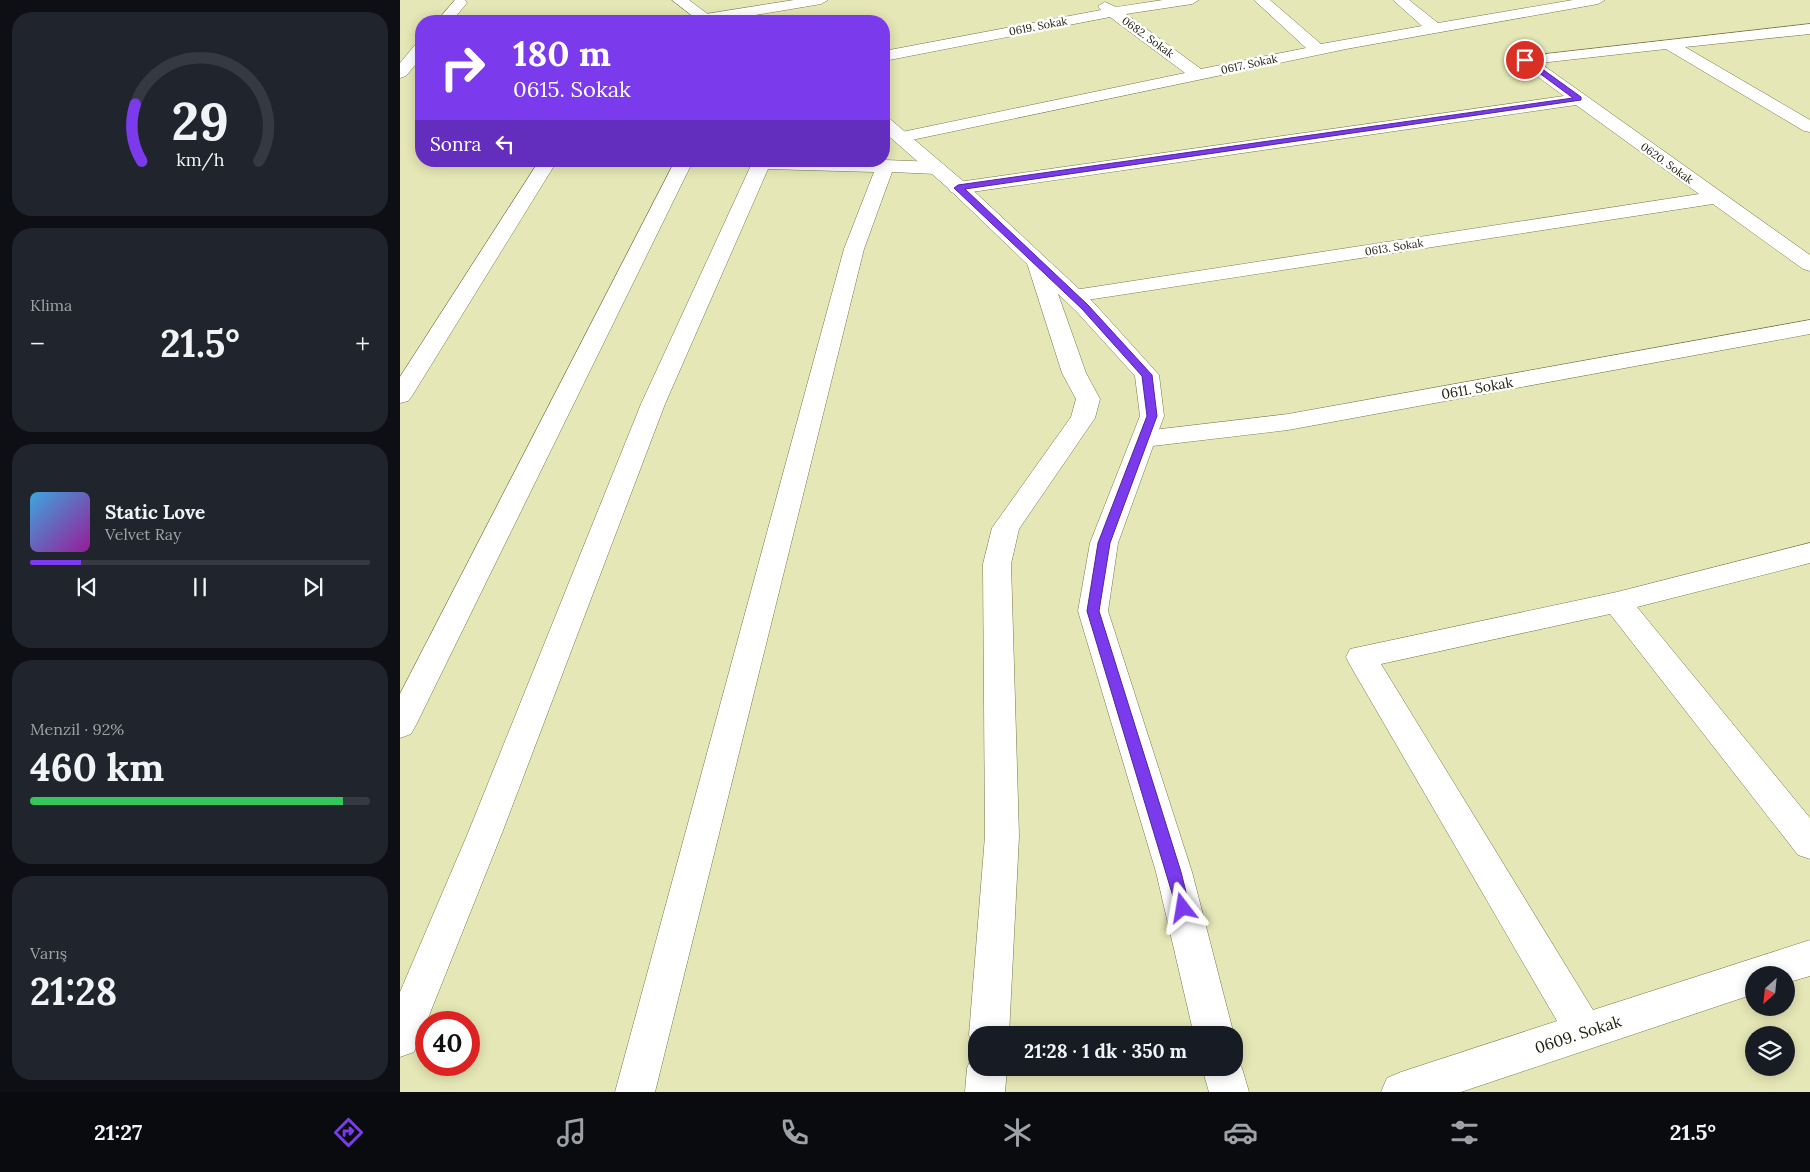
<!DOCTYPE html>
<html lang="tr">
<meta charset="utf-8">
<style>
:root{--surface:#171b24;--page:#20242c;--text:#f1f3f6;--muted:#9ea1a6;--line:#363941;--accent:#7c3aed}
body{margin:0;font-family:Lora,serif;background:var(--page);color:var(--text);height:100vh;display:flex;flex-direction:column;font-size:19px;white-space:nowrap}
*{box-sizing:border-box;margin:0}
p{font-size:16px;color:var(--muted)}
.icon{flex:none;width:28px;height:28px;fill:none;stroke:currentColor;stroke-width:2;stroke-linecap:round;stroke-linejoin:round}
.map{position:relative;flex:1;overflow:hidden}
.sheet{display:flex;flex-direction:column;gap:12px;padding:12px;background:#0d0f14;width:400px}
.sheet>*{flex:none}
.top-card{position:absolute;left:15px;top:15px;width:475px;height:152px;border-radius:20px;box-shadow:0 2px 12px #0003;background:#7c3aed;color:#fff;overflow:hidden}
.needle{width:32px;rotate:207deg}
.fabs{position:absolute;left:1345px;top:966px;display:grid;gap:10px}
.fabs a{display:grid;place-items:center;width:50px;height:50px;border-radius:50%;background:var(--surface);box-shadow:0 2px 12px #0003;font-size:25px}
.speed{position:absolute;left:15px;top:1011px;display:flex;gap:10px;font-size:25px;font-weight:700;text-align:center}
.speed>*{display:grid;place-content:center;width:65px;height:65px;border-radius:50%;background:var(--surface);box-shadow:0 2px 12px #0003;line-height:1}
.speed .limit{border:8px solid #d22;background:#fff;color:#111}
.pin{position:absolute;display:grid;place-items:center;width:42px;height:42px;color:#fff;margin:-21px;border:2px solid #fff;border-radius:50%;box-shadow:0 1px 5px #0007}
.me{position:absolute;width:55px;margin:-28px;rotate:346deg;stroke-linejoin:round;filter:drop-shadow(0 0 4px #0008)}
.turn{display:flex;align-items:center;gap:18px;height:105px;padding:0 15px;font-size:22px}
.turn .icon{width:65px;height:65px;stroke-width:2.5}
.turn b{display:block;font-size:35px;line-height:42px}
.then{display:flex;align-items:center;height:48px;padding:0 15px;background:#0003;gap:10px;font-size:19px}
.big{font-size:38px;font-weight:800;line-height:1.1}
.sheet .card{flex:1;display:flex;flex-direction:column;justify-content:center;gap:8px;min-width:0;padding:0 18px;border-radius:20px;background:var(--page)}
.sheet .dial{align-items:center;gap:0}
.dial svg{height:130px;overflow:visible;fill:none;stroke:var(--line);stroke-width:7;stroke-linecap:round;text-anchor:middle}
.dial text{fill:var(--text);stroke:none}
.song{display:flex;align-items:center;gap:15px}
.cover{width:60px;height:60px;border-radius:8px;background:linear-gradient(135deg,hsl(200 70% 55%),hsl(300 70% 35%))}
.played{height:5px;border-radius:2px;background:linear-gradient(90deg,var(--accent) 15%,var(--line) 15%)}
.keys{display:flex;justify-content:space-around;direction:ltr}
.heat{display:flex;justify-content:space-between;align-items:center;font-size:28px;direction:ltr}
.charge{height:8px;border-radius:4px;background:linear-gradient(90deg,#34c759 92%,var(--line) 0)}
.trip{position:absolute;left:568px;top:1026px;width:275px;height:50px;border-radius:20px;background:var(--surface);box-shadow:0 2px 12px #0003;font-weight:800;line-height:50px;text-align:center}
.tab-bar{display:flex;height:80px;justify-content:space-around;align-items:center;background:#090b0e;color:var(--muted)}
.tab-bar .icon{width:35px;height:35px}
.tab-bar .on{color:var(--accent)}
.tab-bar b{font-size:22px;color:var(--text)}
main{display:flex;flex:1;min-height:0}
.map>svg:first-child{display:block}
.lines{fill:none;stroke-linecap:round;stroke-linejoin:round}
.street-casing{stroke:#77774b;stroke-width:1}
.secondary-casing{stroke:#77774b;stroke-width:1}
.street{fill:#fff;fill-rule:evenodd}
.secondary{fill:#fff;fill-rule:evenodd}
.route{fill:#7c3aed;stroke:#51269a}
.labels{text-anchor:middle;stroke-width:5;stroke-linejoin:round;paint-order:stroke}
.far-street-label{font-size:11px;fill:#232411;stroke:#fff}
.street-label{font-size:14px;fill:#232411;stroke:#fff}
.near-street-label{font-size:16px;fill:#232411;stroke:#fff}
</style>
<main>
<section class="sheet">
<div class="card dial"><svg viewBox="0 0 100 80">
<path d="M14 69A42 42 0 1 1 86 69"/>
<path d="M14 69A42 42 0 0 1 10 34" stroke="#7c3aed"/>
<text x="50" y="56" font-size="32" font-weight="700">29</text>
<text x="50" y="72" font-size="11">km/h</text>
</svg></div>
<div class="card"><p>Klima</p>
<div class="heat"><a>−</a><b class="big">21.5°</b><a>+</a></div>
</div>
<div class="card">
<div class="song"><i class="cover"></i><div><b>Static Love</b><p>Velvet Ray</p></div></div>
<div class="played"></div>
<div class="keys"><svg class="icon" aria-label="previous" viewBox="0 0 24 24"><path d="M18 5L8 12l10 7zM5 5v14"/></svg><svg class="icon" aria-label="pause" viewBox="0 0 24 24"><path d="M8 5v14M16 5v14"/></svg><svg class="icon" aria-label="next" viewBox="0 0 24 24"><path d="M6 5l10 7-10 7zM19 5v14"/></svg></div>
</div>
<div class="card"><p>Menzil · 92%</p><b class="big">460 km</b><div class="charge"></div></div>
<div class="card"><p>Varış</p><b class="big">21:28</b></div>
</section>
<div class="map">
<svg width="1410" height="1092" viewBox="0 0 1410 1092">
<rect width="100%" height="100%" fill="#e6e7b6"/>
<g class="lines">
<defs>
<g id="street">
<polygon points="55,0 65,0 67,3 52,21 37,21"/>
<polygon points="394,0 428,0 421,4 320,21 300,21 298,19 306,14"/>
<polygon points="763,0 799,0 792,4 726,14 801,69 906,48 854,0 870,0 921,44 1022,26 993,0 1009,0 1038,23 1173,0 1205,0 1198,4 946,49 502,142 496,141 493,137 496,133 502,132 785,73 710,17 484,61 484,51 701,10 698,6 705,2 716,7"/>
<polygon points="1410,24 1410,34 1285,47 1410,120 1410,132 1404,131 1266,49 1140,63 1410,255 1410,271 1403,269 1313,204 674,302 666,301 663,296 666,291 674,290 1299,194 1176,105 558,194 551,192 548,188 551,184 558,182 1164,96 1119,63 1117,60 1119,57"/>
<polygon points="21,43 21,58 6,76 0,78 0,63 15,45"/>
<polygon points="485,160 536,162 543,164 545,168 543,172 536,174 492,172 464,249 255,1092 215,1092 444,249 474,172 368,169 265,404 102,833 20,1038 14,1052 0,1057 0,992 68,833 241,404 353,161"/>
<polygon points="139,161 157,161 12,396 8,401 0,403 0,377"/>
<polygon points="275,161 293,161 16,725 11,734 0,738 0,694"/>
<polygon points="636,254 643,256 646,260 686,373 700,399 695,418 619,529 611,564 619,836 609,1035 576,1035 576,1049 569,1035 585,836 583,564 592,528 671,417 676,399 662,373 626,260 629,256"/>
<polygon points="1410,320 1410,334 888,430 744,447 735,445 732,439 735,433 744,431 888,414"/>
<polygon points="1410,543 1410,563 1237,607 1410,818 1410,859 1398,855 1210,614 981,664 1193,1010 1410,940 1410,976 1386,983 1386,975 1354,975 1354,994 1061,1092 981,1092 987,1078 1001,1072 1157,1021 950,665 946,657 950,649 1217,592"/>
<polygon points="576,1053 576,1068 607,1068 605,1092 565,1092 567,1068 573,1054"/>
</g>
<g id="secondary">
<polygon points="272,0 289,0 317,21 299,21"/>
<polygon points="484,118 490,119 562,180 693,302 759,375 764,416 718,543 708,611 792,872 834,1035 794,1035 756,872 678,611 690,543 740,416 735,376 677,312 548,188 484,132"/>
<polygon points="834,1053 842,1068 849,1092 809,1092 802,1068 834,1068"/>
</g>
</defs>
<use href="#street" class="street-casing"/>
<use href="#secondary" class="secondary-casing"/>
<use href="#street" class="street"/>
<use href="#secondary" class="secondary"/>
</g>
<polygon class="route" points="1123,58 1127,58 1181,97 1181,100 565,189 688,305 752,375 757,416 710,543 699,611 781,872 790,908 788,913 783,915 778,913 687,611 698,543 747,416 742,376 682,309 554,188 558,185 1173,98 1123,61"/>
<g class="labels">
<g class="far-street-label">
<text transform="translate(638 26) rotate(-11)" y="4">0619. Sokak</text>
<text transform="translate(748 37) rotate(36)" y="4">0682. Sokak</text>
<text transform="translate(849 64) rotate(-12)" y="4">0617. Sokak</text>
<text transform="translate(1267 163) rotate(36)" y="4">0620. Sokak</text>
<text transform="translate(994 247) rotate(-9)" y="4">0613. Sokak</text>
</g>
<g class="street-label">
<text transform="translate(1077 388) rotate(-10)" y="5">0611. Sokak</text>
</g>
<g class="near-street-label">
<text transform="translate(1178 1034) rotate(-18)" y="6">0609. Sokak</text>
</g>
</g>
</svg>
<div class="fabs">
<a><svg class="needle" viewBox="-14 -14 28 28"><path d="M0-13l5 13h-10z" fill="#e53935"/><path d="M0 13l5-13h-10z" fill="#9ea1a6"/></svg></a>
<a><svg class="icon" aria-label="layers" viewBox="0 0 24 24"><path d="M12 4l9 5-9 5-9-5zM3 14l9 5 9-5"/></svg></a>
</div>
<div class="speed"><div class="limit">40</div></div>
<div class="pin" style="left:1125px;top:60px;background:#d93025"><svg class="icon" aria-label="arrive" viewBox="0 0 24 24"><path d="M6 21V4h12l-3 4 3 4H6"/></svg></div>
<svg class="me" style="left:783px;top:908px" viewBox="-20 -20 40 40"><path d="M0-17L14 15 0 8-14 15z" fill="#7c3aed" stroke="#fff" stroke-width="4"/></svg>
<div class="trip">21:28 · 1 dk · 350 m</div>
<div class="top-card">
<div class="turn"><svg class="icon" aria-label="right" viewBox="0 0 24 24"><path d="M7 20v-9h11M14 6l5 5-5 5"/></svg><div><b>180 m</b>0615. Sokak</div></div>
<div class="then">Sonra<svg class="icon" aria-label="left" viewBox="0 0 24 24"><path d="M17 20v-9H6M10 6l-5 5 5 5"/></svg></div>
</div>
</div>
</main>
<nav class="tab-bar">
<b>21:27</b>
<svg class="icon on" aria-label="directions" viewBox="0 0 24 24"><path d="M12 3l9 9-9 9-9-9zM9 14v-3h6M13 9l2 2-2 2"/></svg>
<svg class="icon" aria-label="music" viewBox="0 0 24 24"><path d="M9 18V5l10-2v13"/><circle cx="6" cy="18" r="3"/><circle cx="16" cy="16" r="3"/></svg>
<svg class="icon" aria-label="phone" viewBox="0 0 24 24"><path d="M5 4h4l2 5-3 2q2 4 5 5l2-3 5 2v4C11 20 4 13 5 4z"/></svg>
<svg class="icon" aria-label="climate" viewBox="0 0 24 24"><path d="M12 3v18M4 7l16 10M4 17L20 7"/></svg>
<svg class="icon" aria-label="car" viewBox="0 0 24 24"><path d="M5 17H2v-5l4-1 3-4h7l3 4 3 1v5h-3M9 17h6M6 11h13"/><circle cx="7" cy="17" r="2"/><circle cx="17" cy="17" r="2"/></svg>
<svg class="icon" aria-label="filters" viewBox="0 0 24 24"><path d="M4 7h16M4 17h16"/><circle cx="9" cy="7" r="2"/><circle cx="15" cy="17" r="2"/></svg>
<b>21.5°</b>
</nav>
